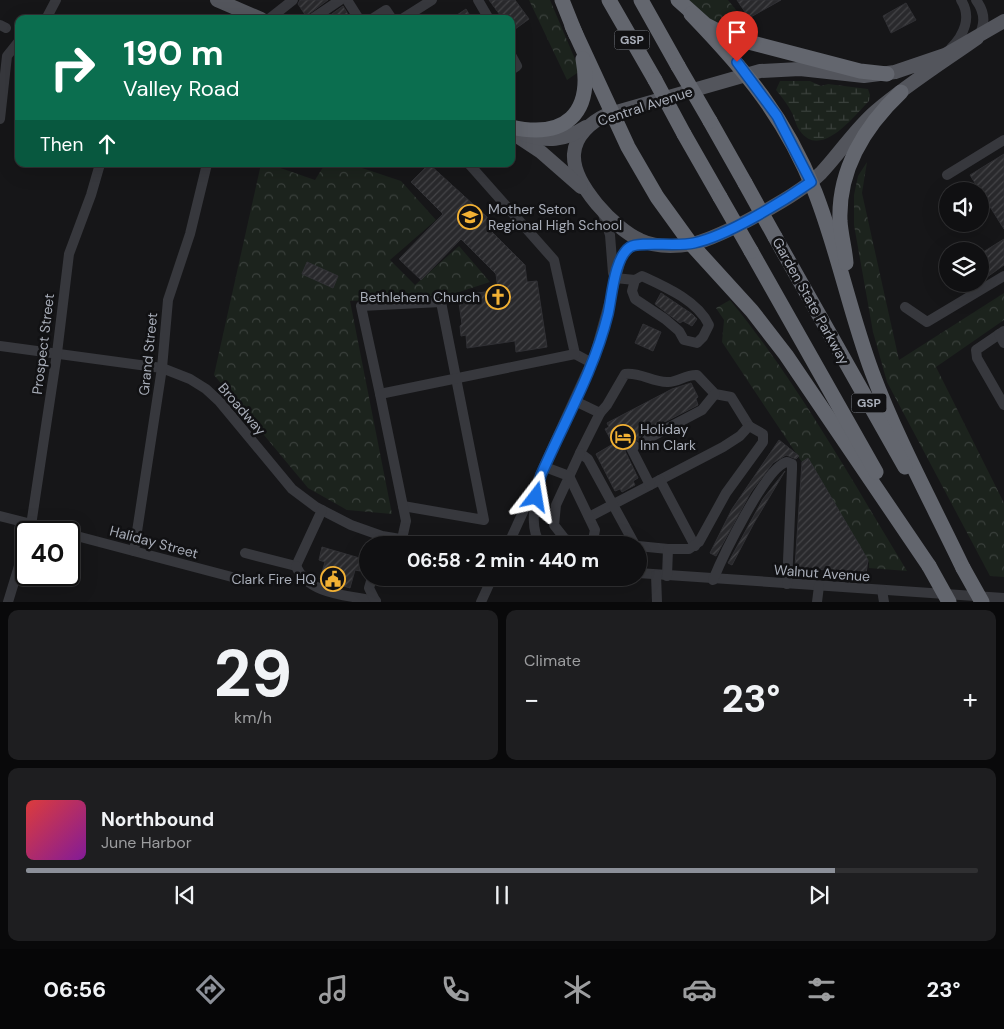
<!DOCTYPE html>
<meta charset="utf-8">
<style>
:root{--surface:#101012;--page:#1e1e20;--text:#f1f3f6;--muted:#9c9d9f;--line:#303032;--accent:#8c9099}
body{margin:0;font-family:"DM Sans",sans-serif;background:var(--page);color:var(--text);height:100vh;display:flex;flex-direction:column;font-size:19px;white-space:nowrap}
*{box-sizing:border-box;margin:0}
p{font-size:16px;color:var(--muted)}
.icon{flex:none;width:28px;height:28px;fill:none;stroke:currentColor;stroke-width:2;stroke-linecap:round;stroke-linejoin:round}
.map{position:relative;height:602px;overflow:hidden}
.details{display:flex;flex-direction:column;gap:8px;padding:8px;background:#09090a;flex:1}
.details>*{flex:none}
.guide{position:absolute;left:15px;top:15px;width:500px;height:152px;border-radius:10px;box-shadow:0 5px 20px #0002,0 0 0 1px var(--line);background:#0b6e4f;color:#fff;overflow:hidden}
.controls{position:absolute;left:939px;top:182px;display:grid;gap:10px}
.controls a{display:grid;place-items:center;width:50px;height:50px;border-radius:50%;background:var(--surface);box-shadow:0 5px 20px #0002,0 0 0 1px var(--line);font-size:25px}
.speed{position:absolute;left:15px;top:521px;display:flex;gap:10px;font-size:25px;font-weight:700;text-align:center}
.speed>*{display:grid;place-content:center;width:65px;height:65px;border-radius:50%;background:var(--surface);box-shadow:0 5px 20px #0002,0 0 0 1px var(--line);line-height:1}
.speed .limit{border:2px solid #111;border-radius:8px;background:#fff;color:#111}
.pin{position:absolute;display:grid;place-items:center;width:42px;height:42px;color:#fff;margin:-51px -21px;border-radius:50% 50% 50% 0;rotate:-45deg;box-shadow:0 0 5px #0007}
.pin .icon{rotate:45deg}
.me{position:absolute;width:55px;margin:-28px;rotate:14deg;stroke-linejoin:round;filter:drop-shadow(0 0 4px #0008)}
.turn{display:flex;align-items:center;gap:18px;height:105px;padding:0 25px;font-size:22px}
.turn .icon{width:65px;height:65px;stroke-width:2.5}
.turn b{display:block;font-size:35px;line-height:42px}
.then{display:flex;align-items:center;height:48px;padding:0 25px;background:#0003;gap:10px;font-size:19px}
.big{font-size:38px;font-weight:700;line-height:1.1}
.details .widget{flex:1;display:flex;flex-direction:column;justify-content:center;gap:8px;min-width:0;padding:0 18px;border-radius:10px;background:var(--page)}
.details .dial{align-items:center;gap:0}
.dial b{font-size:65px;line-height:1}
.song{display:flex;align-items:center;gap:15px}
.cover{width:60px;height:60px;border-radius:8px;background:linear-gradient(135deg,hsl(0 70% 55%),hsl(290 70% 35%))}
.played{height:5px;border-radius:2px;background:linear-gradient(90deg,var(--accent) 85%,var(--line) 85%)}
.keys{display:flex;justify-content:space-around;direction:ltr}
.heat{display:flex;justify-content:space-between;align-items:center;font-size:28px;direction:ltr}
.details .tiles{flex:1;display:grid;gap:8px;grid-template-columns:1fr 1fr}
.widget:last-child{grid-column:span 2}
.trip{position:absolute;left:359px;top:536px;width:288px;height:50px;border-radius:25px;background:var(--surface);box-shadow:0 5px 20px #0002,0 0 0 1px var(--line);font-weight:700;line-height:50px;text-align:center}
.dock{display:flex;height:80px;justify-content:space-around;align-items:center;background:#060607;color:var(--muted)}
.dock .icon{width:35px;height:35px}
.dock .on{color:var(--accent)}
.dock b{font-size:22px;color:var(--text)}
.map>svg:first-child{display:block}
.forest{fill:url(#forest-crowns)}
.wetland{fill:url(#wetland-marsh)}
.building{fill:url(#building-hatch);stroke:#303034}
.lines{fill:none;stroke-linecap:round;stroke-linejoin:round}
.minor{stroke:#37383d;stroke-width:10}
.major{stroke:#53555c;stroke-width:14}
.highway{stroke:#63666e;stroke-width:15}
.highway-bridge{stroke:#63666e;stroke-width:15}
.route-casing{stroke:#114b97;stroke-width:12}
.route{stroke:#1a73e8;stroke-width:9}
.labels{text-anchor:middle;stroke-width:5;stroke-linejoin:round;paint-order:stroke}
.shield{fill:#111113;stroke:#7b7e86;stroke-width:1}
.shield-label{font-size:12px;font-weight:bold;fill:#a8adb8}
.street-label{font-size:14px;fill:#a8adb8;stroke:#111113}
.poi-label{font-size:14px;fill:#a8adb8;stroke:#111113;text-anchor:start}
</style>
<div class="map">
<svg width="1004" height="602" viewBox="0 0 1004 602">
<defs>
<pattern id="forest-crowns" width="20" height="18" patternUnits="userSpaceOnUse" patternTransform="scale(1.25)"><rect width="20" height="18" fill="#1c231d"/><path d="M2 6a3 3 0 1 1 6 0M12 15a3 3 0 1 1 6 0" fill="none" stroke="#3a403c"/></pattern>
<pattern id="wetland-marsh" width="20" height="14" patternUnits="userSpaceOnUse" patternTransform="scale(1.25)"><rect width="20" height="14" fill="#1c231d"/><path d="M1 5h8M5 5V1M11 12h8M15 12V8" fill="none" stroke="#3a403c"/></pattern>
<pattern id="building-hatch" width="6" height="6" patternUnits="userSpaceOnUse" patternTransform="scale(1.25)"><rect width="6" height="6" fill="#29292c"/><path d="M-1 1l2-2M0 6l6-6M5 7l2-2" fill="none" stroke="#454548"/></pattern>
</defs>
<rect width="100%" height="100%" fill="#161618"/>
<g class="forest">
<polygon points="529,0 550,0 580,71 567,80"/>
<polygon points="688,0 728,0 749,26 738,35 702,17"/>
<polygon points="867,162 862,193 899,360 1004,293 1004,320 936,367 1004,503 1004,577 990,576 887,382 873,332 854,225 854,195 858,176"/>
<polygon points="261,164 269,164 315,180 325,164 350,164 401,181 436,220 390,260 415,285 459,246 490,282 450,295 350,301 392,514 347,510 308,488 214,375"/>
<path d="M730,300C798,383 851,479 907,571L869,568V563L722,342L724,320L716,308Z"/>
</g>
<path class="wetland" d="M780,81H810L821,86L828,84L868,89L870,95L869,101C854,116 821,160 800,131C796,126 795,119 792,113C788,105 782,97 776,90Z"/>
<g class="building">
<polygon points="300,0 328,0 306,16 298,4"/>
<polygon points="489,0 515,0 529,19 511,32 511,19 503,19"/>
<polygon points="737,0 781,0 749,18"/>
<polygon points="906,3 916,20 891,33 883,16"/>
<polygon points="343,6 351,19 325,19"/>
<polygon points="466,9 472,19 451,19"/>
<polygon points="1004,154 1004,229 970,175"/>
<polygon points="429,164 487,217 488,228 525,265 527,282 537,281 547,347 516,352 515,341 467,348 466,335 461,336 460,326 462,324 458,296 498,290 496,274 461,239 421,280 399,259 443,214 411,182"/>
<polygon points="1004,239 1004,265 980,282 980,254"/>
<polygon points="307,262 338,276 333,288 302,274"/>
<polygon points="661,293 692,314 697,319 692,326 683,321 680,323 655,304"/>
<polygon points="643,324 661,332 653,351 635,343"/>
<polygon points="691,383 698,397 696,399 698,405 643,433 640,438 641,443 651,445 640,451 642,446 638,440 632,440 626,444 625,451 638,478 633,481 635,485 622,492 620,489 615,491 596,454 613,444 605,429 609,427 607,423 672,389"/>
<polygon points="779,440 799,456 796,459 786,455 773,463 751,492 716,556 710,553 732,509"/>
<polygon points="808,458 868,560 866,574 795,567 802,462"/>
<polygon points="785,471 754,523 732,565 728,563 763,499"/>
<polygon points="322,547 363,559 360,571 355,570 350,588 320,579 325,562 319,560"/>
</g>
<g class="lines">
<g class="minor">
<polyline points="347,0 359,19"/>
<polyline points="478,0 489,19"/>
<path d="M976,0C985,12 986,24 978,37"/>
<polyline points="46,19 56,0"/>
<polyline points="269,19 293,0"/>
<polyline points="312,19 340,0"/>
<polyline points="372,19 386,10 392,19"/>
<polyline points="402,19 432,0"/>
<polyline points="0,25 6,28"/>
<path d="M951,48C964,35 972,17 961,0"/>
<polyline points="511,55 517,66 511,70"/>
<polyline points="0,119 7,56 19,41"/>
<polyline points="469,164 554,260 575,354 592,363"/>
<polyline points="947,175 1004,140"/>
<polyline points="603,214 610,235 613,273"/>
<path d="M615,278L635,280L632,291L635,299L665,319L679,331L684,340L697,343L703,337L709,325C698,301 666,287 642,276L635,280"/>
<polyline points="905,307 927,322 1004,276"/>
<polyline points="1004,331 976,350 977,358 1004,405"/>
<polyline points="999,334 1004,343"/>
<polyline points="0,346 162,368 190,379 206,389 219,401 292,489 316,507 351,525 382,536 437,545"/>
<polyline points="380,394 361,306 441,302 484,520 403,506"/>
<path d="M575,401L600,413L607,405L625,374C640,372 652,382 667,382C677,383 686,374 697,375L715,394L731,397L749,426L740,436L723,447L589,517"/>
<polyline points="600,413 580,453 588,459 635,545"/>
<polyline points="647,439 702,410 715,394"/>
<polyline points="635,446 631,448 650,485"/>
<polyline points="580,453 556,505 554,525 565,539 573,541 628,545"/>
<polyline points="545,467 569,476 595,530 592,545"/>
<polyline points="660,480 695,546"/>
<path d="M537,490C534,508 530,530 541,545"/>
<polyline points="0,516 63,532"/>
<polyline points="30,532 57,353 69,254 91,195 100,164"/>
<polyline points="69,534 232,577"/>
<polyline points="402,539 406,521 380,394 575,354"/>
<polyline points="508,545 595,354 622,256 632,246 649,244"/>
<polyline points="638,546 668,549"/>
<polyline points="134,551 162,368 168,300 190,234 207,164"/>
<polyline points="245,553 296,566 322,510"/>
<path d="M296,566C308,595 348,595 376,601"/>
<polyline points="638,573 1004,598"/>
<polyline points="656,575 657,602"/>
<polyline points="667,576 668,549 689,549 699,542 726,493 763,442 763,434 749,426"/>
<polyline points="372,578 369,588 376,602"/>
<path d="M713,580C722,558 766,466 787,462L792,464V469L787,584"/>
<polyline points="882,590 884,602"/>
<polyline points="8,602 26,543"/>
<polyline points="481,602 492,578"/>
<polyline points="817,602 819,586"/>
</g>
<g class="major">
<polyline points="217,0 261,19"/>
<path d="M977,38C943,62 908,84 876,111C855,129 840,153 821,173C799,195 722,237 692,244C675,247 657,248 640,240C615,229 572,184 574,154C575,136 591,122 606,115L760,71L800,69L864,76L895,72L945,55L1004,21"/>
<polyline points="511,132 541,152 581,187"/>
<path d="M523,134C547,142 564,141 586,127"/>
</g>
<g class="highway">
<polyline points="562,0 576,35"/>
<polyline points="609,0 655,80"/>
<polyline points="641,0 678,66"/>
<polyline points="678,0 706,25 729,37 860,71 887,74"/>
<path d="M691,14C746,71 785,117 815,192C838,251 850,313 872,372C897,439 932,503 963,568"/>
<polyline points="572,26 628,147 657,197 691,244 752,311 786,355 929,566"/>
<polyline points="710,121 745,183"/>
<path d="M511,127C565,139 593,114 583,59"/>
<polyline points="684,134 720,197"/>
<polyline points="775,237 905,467"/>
<polyline points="751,251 876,472"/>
<path d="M846,263C845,249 841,236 840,221C838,170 865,126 901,92"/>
</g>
<g class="highway-bridge">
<polyline points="678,66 710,121"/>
<polyline points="655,80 684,134"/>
<polyline points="745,183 775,237"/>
<polyline points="720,197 751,251"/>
<polyline points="929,566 949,602"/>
<polyline points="963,568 982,602"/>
</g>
</g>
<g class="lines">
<defs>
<path id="route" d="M536,497L541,475C564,422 594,371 608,314C612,297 614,258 630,247C640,241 677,247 694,243C727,236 782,202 811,182L777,116L737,62"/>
</defs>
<use href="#route" class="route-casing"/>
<use href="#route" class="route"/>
</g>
<defs>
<symbol id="school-ring" viewBox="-11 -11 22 22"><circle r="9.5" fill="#111113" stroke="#f2b134" stroke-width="1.5"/><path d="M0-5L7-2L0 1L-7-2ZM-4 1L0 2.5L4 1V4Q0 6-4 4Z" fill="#f2b134"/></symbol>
<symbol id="church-ring" viewBox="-11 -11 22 22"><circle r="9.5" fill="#111113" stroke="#f2b134" stroke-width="1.5"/><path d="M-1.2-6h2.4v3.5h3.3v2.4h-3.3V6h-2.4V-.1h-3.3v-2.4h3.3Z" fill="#f2b134"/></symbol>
<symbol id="hotel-ring" viewBox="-11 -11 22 22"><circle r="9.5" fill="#111113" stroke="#f2b134" stroke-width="1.5"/><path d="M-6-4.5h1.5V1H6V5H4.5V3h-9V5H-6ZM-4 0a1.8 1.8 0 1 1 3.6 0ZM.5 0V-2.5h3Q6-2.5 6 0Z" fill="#f2b134"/></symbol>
<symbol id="civic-ring" viewBox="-11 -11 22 22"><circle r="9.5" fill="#111113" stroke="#f2b134" stroke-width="1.5"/><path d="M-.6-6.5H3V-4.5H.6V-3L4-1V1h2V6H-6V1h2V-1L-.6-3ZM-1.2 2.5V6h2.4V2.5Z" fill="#f2b134"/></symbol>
</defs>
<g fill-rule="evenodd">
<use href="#school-ring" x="456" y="203" width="28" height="28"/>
<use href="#church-ring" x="484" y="283" width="28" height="28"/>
<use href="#hotel-ring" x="609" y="423" width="28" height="28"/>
<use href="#civic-ring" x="319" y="565" width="28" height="28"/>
</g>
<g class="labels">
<g class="shield">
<rect x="614.5" y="30.5" width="35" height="19" rx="4"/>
<rect x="851.5" y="393.5" width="35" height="19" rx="4"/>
</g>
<g class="shield-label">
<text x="632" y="44">GSP</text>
<text x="869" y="407">GSP</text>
</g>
<g class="street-label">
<text transform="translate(645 106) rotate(-18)" y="5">Central Avenue</text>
<text transform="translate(811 301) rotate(61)" y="5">Garden State Parkway</text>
<text transform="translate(43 344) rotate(-83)" y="5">Prospect Street</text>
<text transform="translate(148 354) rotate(-84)" y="5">Grand Street</text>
<text transform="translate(242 409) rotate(49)" y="5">Broadway</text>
<text transform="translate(154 542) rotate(15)" y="5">Haliday Street</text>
<text transform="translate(822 573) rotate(4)" y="5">Walnut Avenue</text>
</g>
<g class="poi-label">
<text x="488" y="214">Mother Seton<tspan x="488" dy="16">Regional High School</tspan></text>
<text x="480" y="302" text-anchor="end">Bethlehem Church</text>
<text x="640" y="434">Holiday<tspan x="640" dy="16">Inn Clark</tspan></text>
<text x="316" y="584" text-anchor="end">Clark Fire HQ</text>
</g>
</g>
</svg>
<div class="controls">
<a><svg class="icon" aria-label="sound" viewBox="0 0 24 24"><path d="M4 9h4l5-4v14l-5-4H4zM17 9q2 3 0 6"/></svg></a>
<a><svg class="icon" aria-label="layers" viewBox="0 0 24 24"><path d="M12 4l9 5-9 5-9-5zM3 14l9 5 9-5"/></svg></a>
</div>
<div class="speed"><div class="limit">40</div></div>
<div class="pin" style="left:737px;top:62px;background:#d93025"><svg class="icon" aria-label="arrive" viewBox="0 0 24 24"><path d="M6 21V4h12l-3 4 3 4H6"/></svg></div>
<svg class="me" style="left:536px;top:497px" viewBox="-20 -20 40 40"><path d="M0-17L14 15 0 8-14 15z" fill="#1a73e8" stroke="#fff" stroke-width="4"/></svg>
<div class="trip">06:58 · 2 min · 440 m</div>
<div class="guide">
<div class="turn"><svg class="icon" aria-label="right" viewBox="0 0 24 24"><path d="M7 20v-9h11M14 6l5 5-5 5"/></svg><div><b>190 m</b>Valley Road</div></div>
<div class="then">Then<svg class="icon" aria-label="ahead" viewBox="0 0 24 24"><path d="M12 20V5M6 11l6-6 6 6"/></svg></div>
</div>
</div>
<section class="details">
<div class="tiles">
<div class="widget dial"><b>29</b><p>km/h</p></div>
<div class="widget"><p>Climate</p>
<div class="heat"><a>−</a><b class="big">23°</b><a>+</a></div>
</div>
<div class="widget">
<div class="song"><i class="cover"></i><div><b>Northbound</b><p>June Harbor</p></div></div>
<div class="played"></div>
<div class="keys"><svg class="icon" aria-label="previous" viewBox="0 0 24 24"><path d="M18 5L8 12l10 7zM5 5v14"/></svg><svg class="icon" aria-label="pause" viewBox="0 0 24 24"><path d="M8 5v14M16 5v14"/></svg><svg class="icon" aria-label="next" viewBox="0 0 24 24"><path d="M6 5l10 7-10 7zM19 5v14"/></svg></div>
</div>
</div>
</section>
<nav class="dock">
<b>06:56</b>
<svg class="icon on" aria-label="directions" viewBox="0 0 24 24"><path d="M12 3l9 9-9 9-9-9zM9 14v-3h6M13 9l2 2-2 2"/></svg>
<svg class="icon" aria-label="music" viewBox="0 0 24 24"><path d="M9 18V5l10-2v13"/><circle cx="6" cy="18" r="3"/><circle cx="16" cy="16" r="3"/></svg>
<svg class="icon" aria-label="phone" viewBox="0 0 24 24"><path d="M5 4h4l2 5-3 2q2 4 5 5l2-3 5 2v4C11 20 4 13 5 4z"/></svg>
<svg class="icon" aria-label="climate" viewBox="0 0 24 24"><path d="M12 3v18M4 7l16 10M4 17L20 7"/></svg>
<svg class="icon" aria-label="car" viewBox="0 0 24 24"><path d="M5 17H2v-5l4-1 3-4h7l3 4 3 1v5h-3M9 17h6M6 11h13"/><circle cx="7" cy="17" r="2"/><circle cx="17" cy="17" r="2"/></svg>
<svg class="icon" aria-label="filters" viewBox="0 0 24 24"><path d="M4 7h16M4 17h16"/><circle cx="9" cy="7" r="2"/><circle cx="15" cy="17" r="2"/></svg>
<b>23°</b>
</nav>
